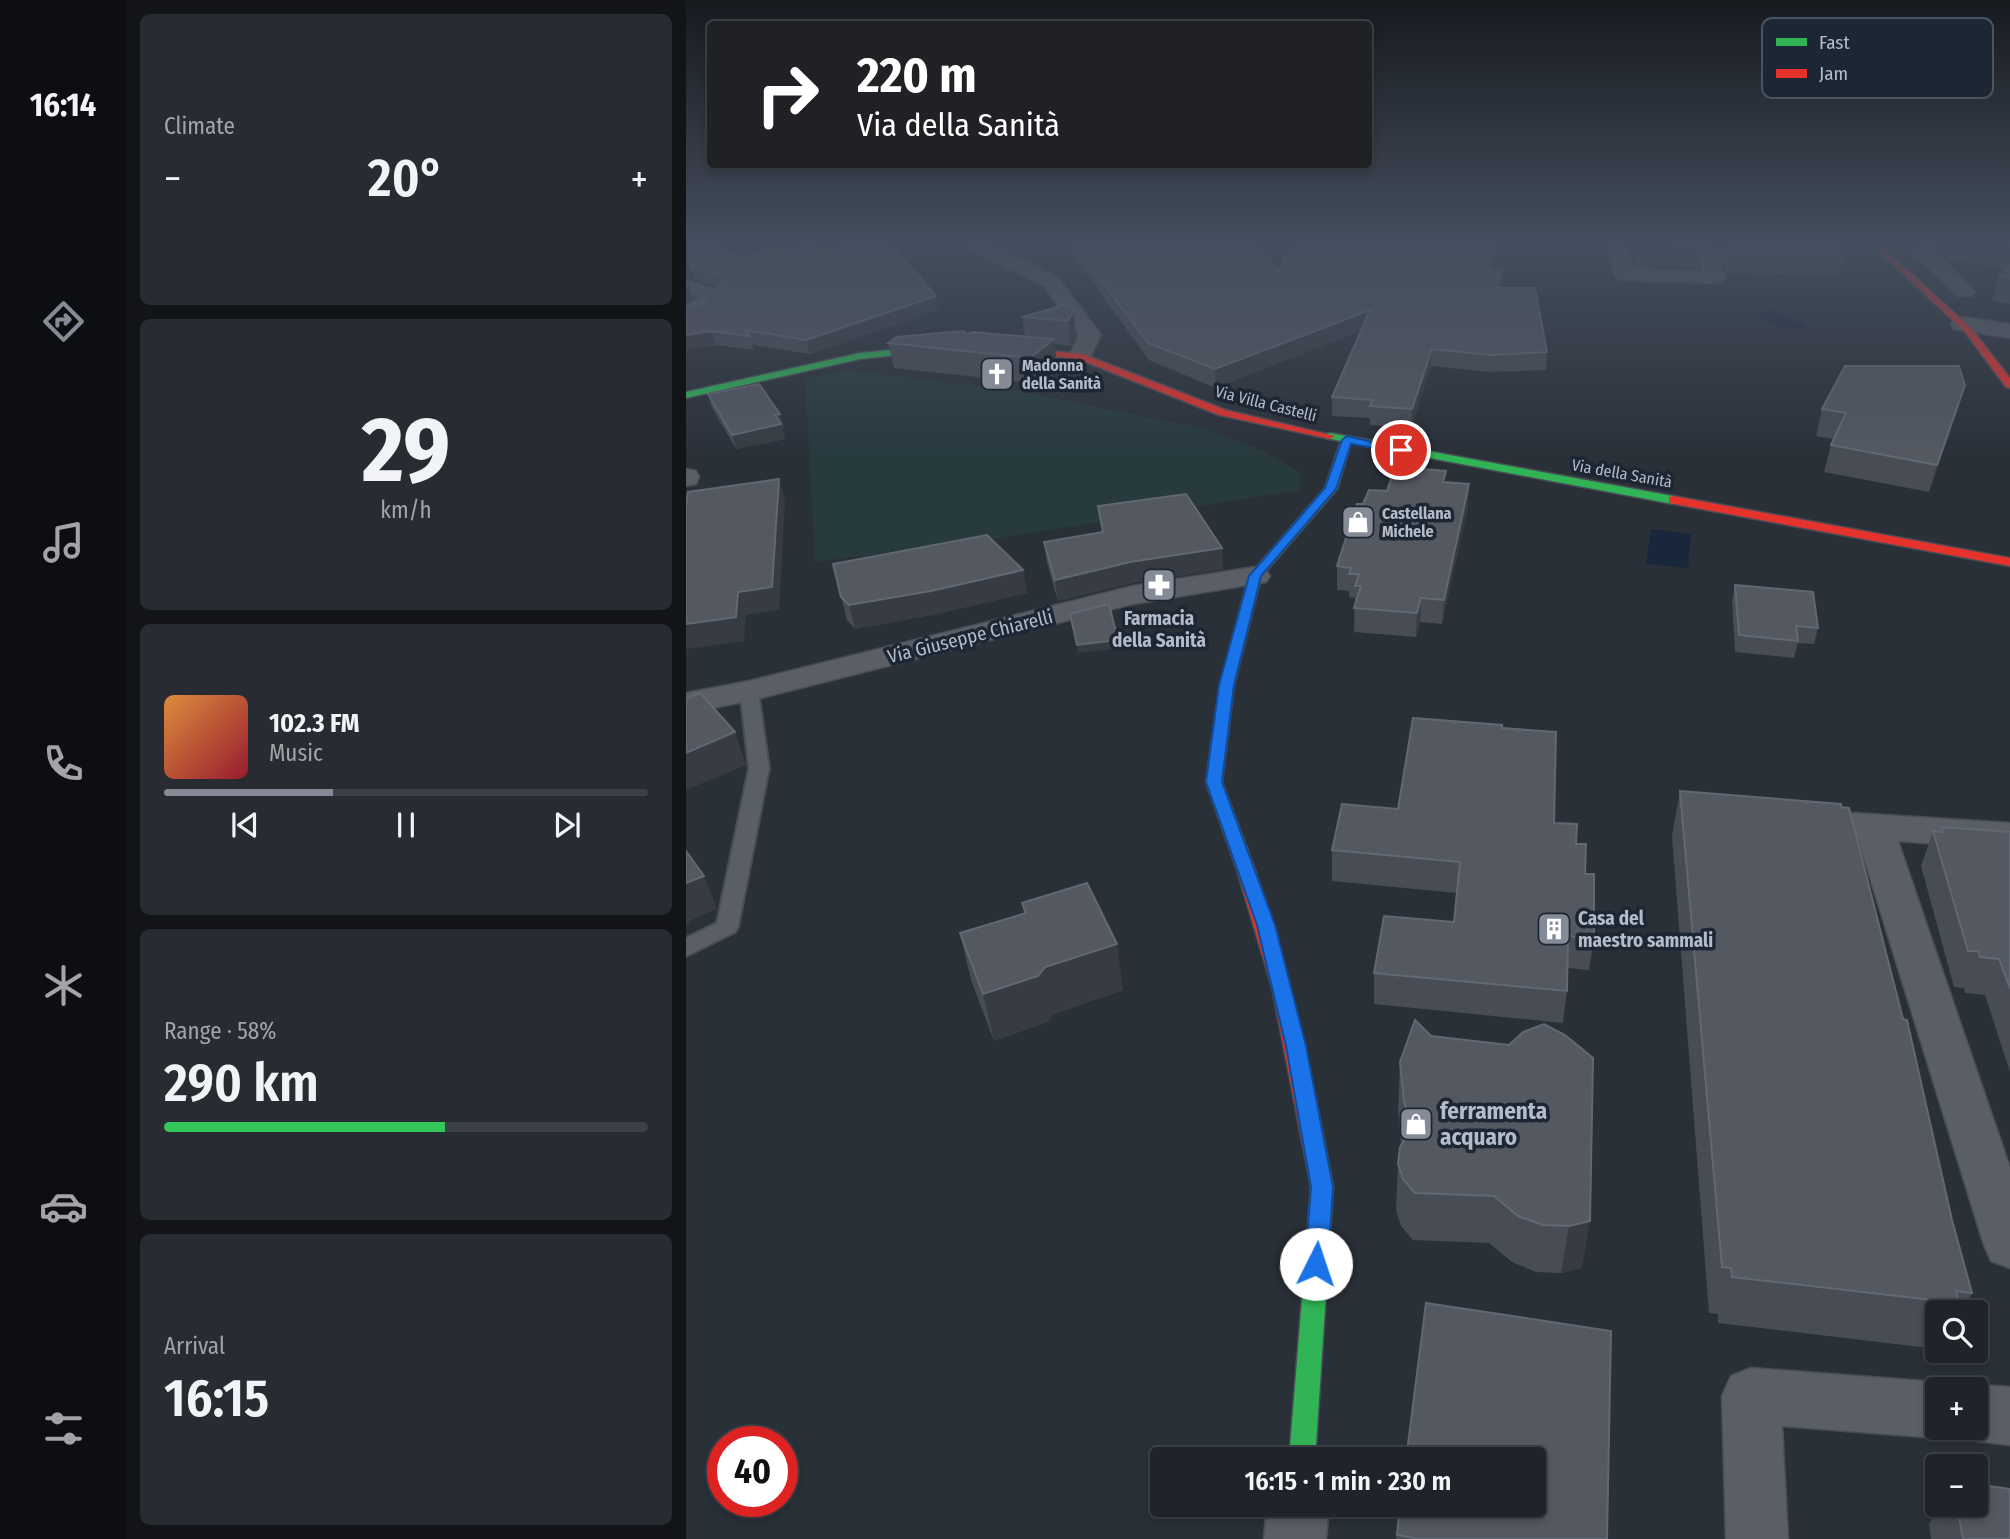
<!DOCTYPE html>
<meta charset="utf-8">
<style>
:root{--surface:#20242a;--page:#282c32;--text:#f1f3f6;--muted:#a2a4a8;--line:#3d4147;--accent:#848b96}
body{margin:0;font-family:"Fira Sans Condensed",sans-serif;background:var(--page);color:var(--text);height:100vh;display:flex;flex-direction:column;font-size:26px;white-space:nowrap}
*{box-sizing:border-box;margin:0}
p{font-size:23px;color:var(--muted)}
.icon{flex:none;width:38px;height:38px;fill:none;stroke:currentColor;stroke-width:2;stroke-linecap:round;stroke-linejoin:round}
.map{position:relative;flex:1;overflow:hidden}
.details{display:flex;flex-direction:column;gap:14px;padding:14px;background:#121417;width:560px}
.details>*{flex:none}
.guide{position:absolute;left:21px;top:21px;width:665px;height:147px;border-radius:7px;box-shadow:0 4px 10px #0003,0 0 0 2px var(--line);background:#202124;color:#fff;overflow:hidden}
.tools{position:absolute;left:1239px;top:1300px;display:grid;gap:14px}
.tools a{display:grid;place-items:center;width:63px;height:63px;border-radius:7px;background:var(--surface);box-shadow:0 4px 10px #0003,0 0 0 2px var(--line);font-size:35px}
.speed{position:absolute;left:21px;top:1426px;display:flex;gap:14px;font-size:35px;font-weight:700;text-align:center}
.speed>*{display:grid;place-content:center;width:91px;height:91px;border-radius:50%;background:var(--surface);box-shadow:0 4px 10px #0003,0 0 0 2px var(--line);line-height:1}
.speed .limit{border:10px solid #d22;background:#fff;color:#111}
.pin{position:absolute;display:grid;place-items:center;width:60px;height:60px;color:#fff;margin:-30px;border:4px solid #fff;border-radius:50%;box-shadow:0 2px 7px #0007}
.me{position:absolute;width:77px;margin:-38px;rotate:4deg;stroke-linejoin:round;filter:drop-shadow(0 0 5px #0008)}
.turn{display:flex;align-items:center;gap:24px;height:147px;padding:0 35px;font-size:32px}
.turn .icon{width:91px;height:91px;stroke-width:2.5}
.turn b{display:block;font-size:49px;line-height:60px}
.big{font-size:52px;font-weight:600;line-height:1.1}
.details .tile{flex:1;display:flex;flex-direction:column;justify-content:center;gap:10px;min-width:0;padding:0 24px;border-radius:10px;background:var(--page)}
.details .dial{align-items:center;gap:0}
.dial b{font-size:91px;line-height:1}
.song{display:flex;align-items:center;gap:21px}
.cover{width:84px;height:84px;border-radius:10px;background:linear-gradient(135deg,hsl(30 70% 55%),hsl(350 70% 35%))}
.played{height:7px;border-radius:4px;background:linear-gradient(90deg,var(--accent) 35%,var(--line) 35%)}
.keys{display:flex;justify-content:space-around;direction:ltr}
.heat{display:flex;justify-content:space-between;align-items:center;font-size:38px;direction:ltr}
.charge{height:10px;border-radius:5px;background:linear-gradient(90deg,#34c759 58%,var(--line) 0)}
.trip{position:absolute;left:464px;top:1447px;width:396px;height:70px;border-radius:7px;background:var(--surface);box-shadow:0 4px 10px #0003,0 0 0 2px var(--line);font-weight:600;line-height:70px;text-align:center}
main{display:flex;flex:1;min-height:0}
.tabs{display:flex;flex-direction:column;width:126px;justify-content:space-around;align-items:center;background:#0d0e11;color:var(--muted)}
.tabs .icon{width:49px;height:49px}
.tabs .active{color:var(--accent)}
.tabs b{font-size:32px;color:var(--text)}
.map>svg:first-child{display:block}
.green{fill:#273a3e}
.water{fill:#19273c}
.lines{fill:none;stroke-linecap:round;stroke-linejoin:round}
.lane-casing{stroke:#484c55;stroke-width:4}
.street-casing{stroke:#484c55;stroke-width:3}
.fast-casing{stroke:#484c55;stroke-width:3}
.jam-casing{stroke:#484c55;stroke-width:3}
.lane{fill:#5a5e66;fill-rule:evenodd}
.street{fill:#5a5e66;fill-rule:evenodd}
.fast{fill:#30b455;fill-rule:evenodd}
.jam{fill:#e5322d;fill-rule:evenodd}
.wall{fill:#474c55}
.shaded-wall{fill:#373c44}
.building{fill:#535861;stroke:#626872;stroke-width:2}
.route{fill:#1a73e8;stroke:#114b97;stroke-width:2}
.labels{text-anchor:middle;stroke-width:7;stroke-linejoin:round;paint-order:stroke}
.far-poi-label{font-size:16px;font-weight:bold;fill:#b4bcc9;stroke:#1d2633;text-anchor:start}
.far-street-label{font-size:16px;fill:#b4bcc9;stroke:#1d2633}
.poi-label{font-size:19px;font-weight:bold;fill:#b4bcc9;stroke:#1d2633}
.street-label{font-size:19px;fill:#b4bcc9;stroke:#1d2633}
.near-poi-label{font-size:23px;font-weight:bold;fill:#b4bcc9;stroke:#1d2633;text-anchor:start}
.key{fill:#1d2633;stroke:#4a5360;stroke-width:2}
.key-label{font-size:19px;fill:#b4bcc9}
</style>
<main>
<nav class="tabs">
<b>16:14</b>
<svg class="icon active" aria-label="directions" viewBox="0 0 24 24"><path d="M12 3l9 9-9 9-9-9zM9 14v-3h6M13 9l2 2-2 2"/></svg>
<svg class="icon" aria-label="music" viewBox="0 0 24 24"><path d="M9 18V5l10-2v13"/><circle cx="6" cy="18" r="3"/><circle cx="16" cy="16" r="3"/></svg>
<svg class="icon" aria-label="phone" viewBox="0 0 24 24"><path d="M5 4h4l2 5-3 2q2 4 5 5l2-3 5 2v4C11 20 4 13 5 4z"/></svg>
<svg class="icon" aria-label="climate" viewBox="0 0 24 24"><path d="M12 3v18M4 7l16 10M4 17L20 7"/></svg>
<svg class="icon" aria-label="car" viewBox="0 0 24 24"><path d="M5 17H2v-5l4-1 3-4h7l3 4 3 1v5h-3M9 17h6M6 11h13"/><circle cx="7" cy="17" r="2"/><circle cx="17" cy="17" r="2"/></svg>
<svg class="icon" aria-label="filters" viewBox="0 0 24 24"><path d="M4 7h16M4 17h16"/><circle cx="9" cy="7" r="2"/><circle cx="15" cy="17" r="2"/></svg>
</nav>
<section class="details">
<div class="tile"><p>Climate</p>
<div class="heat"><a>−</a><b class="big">20°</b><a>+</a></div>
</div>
<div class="tile dial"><b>29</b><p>km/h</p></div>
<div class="tile">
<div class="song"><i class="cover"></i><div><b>102.3 FM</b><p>Music</p></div></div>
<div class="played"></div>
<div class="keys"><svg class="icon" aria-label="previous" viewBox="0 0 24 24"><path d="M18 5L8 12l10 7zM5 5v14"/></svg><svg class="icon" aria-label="pause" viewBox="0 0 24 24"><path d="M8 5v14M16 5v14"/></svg><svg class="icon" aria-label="next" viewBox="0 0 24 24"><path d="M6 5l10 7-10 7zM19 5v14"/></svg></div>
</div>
<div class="tile"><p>Range · 58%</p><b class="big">290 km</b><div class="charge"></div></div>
<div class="tile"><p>Arrival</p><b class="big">16:15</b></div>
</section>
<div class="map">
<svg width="1324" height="1539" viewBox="0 0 1324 1539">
<rect width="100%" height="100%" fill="#2a3038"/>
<g class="green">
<polygon points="558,242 863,242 866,245 636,248 606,253 563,252"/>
<polygon points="159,370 332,391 521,429 578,451 614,473 614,490 312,538 129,562 119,379"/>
</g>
<g class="water">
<path d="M1083,310L1117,323L1119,327C1102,334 1084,324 1070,315Z"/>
<polygon points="965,529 1005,534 1002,568 960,564"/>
</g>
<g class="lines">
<defs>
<polygon id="lane" points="63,686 72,691 83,768 52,927 49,932 0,956 0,938 31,923 63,768 54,691"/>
<g id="street">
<polygon points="276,242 299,242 372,278 415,335 402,361 386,361 383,356 393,335 358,286 278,246"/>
<polygon points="920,242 939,242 947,268 1017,271 1013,257 1001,242 1020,242 1027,250 1135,250 1130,242 1148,242 1159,256 1149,262 1034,262 1039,277 1036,281 1029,283 938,280 931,278 928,274"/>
<polygon points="1236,242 1256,242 1248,251 1286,288 1289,292 1286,296 1272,296 1229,255 1226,251"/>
<polygon points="0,280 35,291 38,295 17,316 0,319 0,307 13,297 0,293"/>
<polygon points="1276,317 1324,324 1324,338 1268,329 1265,324 1268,319"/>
<polygon points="0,469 10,471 13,477 10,484 0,486"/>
<polygon points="569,567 580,570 584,576 580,582 447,604 63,701 0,713 0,693 63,681 447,586"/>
<polygon points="1168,813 1324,823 1324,849 1212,841 1324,1168 1324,1268 1305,1261 1298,1245 1172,839 1154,835 1149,826 1154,817"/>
<polygon points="1065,1368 1251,1382 1270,1390 1251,1390 1251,1428 1290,1428 1290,1390 1278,1390 1290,1385 1324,1387 1324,1445 1290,1441 1269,1431 1251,1438 1096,1426 1102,1539 1040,1539 1036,1396 1045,1376"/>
<polygon points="581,1505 643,1505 640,1539 578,1539"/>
</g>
<g id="fast">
<polygon points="256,345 259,346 259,350 174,359 0,398 0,392 174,353"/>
<polygon points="644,433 987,496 993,500 987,504 665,443 651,489 575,577 548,685 536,782 569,870 566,874 554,874 551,870 520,782 534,685 563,576 639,488 655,441 640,438 640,434"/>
<polygon points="636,1178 644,1180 647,1187 629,1460 603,1460 625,1187 628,1180"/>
</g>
<g id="jam">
<polygon points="1183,242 1191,242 1285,328 1324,378 1324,388 1320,387 1279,332"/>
<polygon points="316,346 397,354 540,410 649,436 644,439 533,415 392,359 313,351 313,347"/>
<polygon points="987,496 1324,558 1324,566 983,503 983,497"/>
<path d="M560,864L566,866L569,870C604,974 627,1079 647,1187L644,1194L636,1196L628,1194L625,1187L586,987L551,870L554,866Z"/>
</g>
</defs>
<use href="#lane" class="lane-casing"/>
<use href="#street" class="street-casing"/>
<use href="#fast" class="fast-casing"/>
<use href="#jam" class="jam-casing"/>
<use href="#lane" class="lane"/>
<use href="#street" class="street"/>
<use href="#fast" class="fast"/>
<use href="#jam" class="jam"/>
</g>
<g class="wall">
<polygon points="0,242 39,253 65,256 129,249 252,310 124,354 66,345 67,350 30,345 15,304 31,287 9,280 0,261"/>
<polygon points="377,242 569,242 593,270 805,270 814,288 861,352 860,370 804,372 745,366 725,428 684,425 684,418 646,416 646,397 675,330 530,388 463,360"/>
<polygon points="943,242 1016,242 1017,246 1013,268 950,265"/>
<polygon points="1022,242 1131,242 1158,252 1153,275 1040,273 1038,265 1040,247 1028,247"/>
<polygon points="1261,242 1324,242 1324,304 1306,300 1313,276 1320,270 1257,257"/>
<polygon points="387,311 390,335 385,346 368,344 371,364 347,383 208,368 202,343 281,334 339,336 336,317"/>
<polygon points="22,394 94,414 98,428 96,428 99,439 50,449 26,408"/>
<polygon points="1136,409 1271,411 1243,492 1138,472 1145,445 1148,439 1130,436"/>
<polygon points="759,482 782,506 756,624 734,622 730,637 668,632 669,598 663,597 663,591 651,590 651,566 677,504 701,491"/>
<polygon points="412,506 537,569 446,583 372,601 361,563 358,542 416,532"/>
<polygon points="147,564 341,593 250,614 169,629 161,620"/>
<polygon points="1049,585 1132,628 1128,644 1112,643 1108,658 1049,652 1046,601"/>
<polygon points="816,728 868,823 890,844 899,874 908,939 903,970 882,968 881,991 877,1023 688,1004 688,973 768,922 771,893 646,881 646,850 712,809"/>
<polygon points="994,791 1266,1220 1286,1293 1277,1312 1251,1312 1251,1349 1032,1323 1032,1314 1023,1313 986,836"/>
<polygon points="1255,827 1324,832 1324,1072 1299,995 1279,993 1278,988 1268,987 1235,866 1247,831 1254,832"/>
<polygon points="336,903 437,990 368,1014 361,1022 308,1041 285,980 274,933 338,913"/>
<polygon points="837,1032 896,1268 875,1273 850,1272 826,1262 803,1243 727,1240 715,1226 710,1210 712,1164 715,1144 712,1109 714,1062 745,1036 823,1045"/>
<polygon points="714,1505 921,1539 710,1539"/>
<polygon points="1253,1505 1290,1505 1324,1539 1245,1539 1243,1524"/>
</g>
<g class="shaded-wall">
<polygon points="809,242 813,242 800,286 801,270"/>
<polygon points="816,270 815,286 810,304 811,288"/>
<polygon points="3,284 7,298 0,305 0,287"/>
<polygon points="250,296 252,310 124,354 120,340"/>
<polygon points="684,310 684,327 530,388 529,369"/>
<polygon points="387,311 390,335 385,346 382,321"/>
<polygon points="25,331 30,345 0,350 0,335"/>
<polygon points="368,339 371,364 347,383 344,358"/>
<polygon points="746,349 745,366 725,428 726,409"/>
<polygon points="1279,385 1271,411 1243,492 1251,465"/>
<polygon points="94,414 98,428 96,428 99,439 50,449 46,435 89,415"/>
<polygon points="93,479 99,501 93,610 60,615 58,641 0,649 0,624 52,592"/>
<polygon points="783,484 782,506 756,624 758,600"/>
<polygon points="536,548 537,569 446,583 372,601 369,580 444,562"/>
<polygon points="337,570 341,593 250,614 169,629 163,605"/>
<polygon points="735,598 734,622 730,637 731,613"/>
<polygon points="432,640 433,648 392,653 391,645"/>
<polygon points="49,732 60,765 0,790 0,753"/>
<polygon points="18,876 31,909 6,920 0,927 0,883"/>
<polygon points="431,944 437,990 368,1014 361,1022 308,1041 297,994 359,967"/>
<polygon points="904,1221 896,1268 875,1273 883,1226"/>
</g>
<g class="building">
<polygon points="0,242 33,242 39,253 65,256 73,252 109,249 126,242 127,242 129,249 177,242 203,242 250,296 120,340 59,330 63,336 25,331 0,335 0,307 15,304 37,282 32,275 5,267 0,256"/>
<polygon points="386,242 569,242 593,270 606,244 617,244 619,242 809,242 801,270 816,270 811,288 849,288 861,352 805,355 746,349 726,409 684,406 687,400 646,397 684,310 529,369 462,343"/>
<polygon points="952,242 1016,242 1017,246 952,243"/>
<polygon points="1041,242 1150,242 1158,252 1044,250"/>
<polygon points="1306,242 1324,242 1324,245"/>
<polygon points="1324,265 1324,278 1313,276"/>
<polygon points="382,304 387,311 382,321 336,317"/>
<polygon points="277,331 281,334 287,332 368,339 344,358 202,343 211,337"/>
<polygon points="1159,366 1273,366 1279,385 1251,465 1145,445 1160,413 1136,409"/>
<polygon points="73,384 94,414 89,415 95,424 46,435 22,394"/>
<polygon points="709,467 760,471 757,482 783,484 758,600 735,598 731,613 668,608 675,586 669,586 673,574 663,574 665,568 651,566 671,504 677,504 683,490 701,491"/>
<polygon points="93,479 86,587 52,592 50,617 0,624 0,505 2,492"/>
<polygon points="500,494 536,548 444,562 369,580 358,542 417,532 412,506"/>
<polygon points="301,535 337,570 245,591 163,605 155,597 147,564"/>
<polygon points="1049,585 1127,592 1132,628 1110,626 1112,641 1053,635"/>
<polygon points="423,604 432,640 391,645 384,614"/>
<polygon points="14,693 49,732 0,753 0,699"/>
<polygon points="727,718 816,725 816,728 870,732 868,823 891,824 890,844 900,844 899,874 908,874 908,939 882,936 881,991 688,973 698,916 768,922 774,862 646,850 656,804 712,809"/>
<polygon points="994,791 1155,804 1155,807 1163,808 1217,1019 1221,1020 1266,1220 1286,1293 1270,1291 1273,1303 1046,1277 1045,1268 1036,1267"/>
<polygon points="1255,827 1324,832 1324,989 1313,959 1294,957 1292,951 1282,951 1247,831 1257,832"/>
<polygon points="0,851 18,876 0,883"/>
<polygon points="401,883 431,944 359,967 352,976 297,994 274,933 340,913 336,903"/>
<polygon points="729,1020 745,1036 823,1045 837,1032 858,1024 879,1035 907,1058 904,1221 883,1226 857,1225 832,1216 808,1196 729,1193 717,1179 712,1164 714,1147 726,1126 718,1102 714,1062"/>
<polygon points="740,1303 925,1331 921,1539 734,1539 711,1535 714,1505 847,1505 847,1460 720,1460"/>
<polygon points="1290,1484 1324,1489 1324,1539 1277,1539 1271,1505 1290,1505"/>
</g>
<linearGradient id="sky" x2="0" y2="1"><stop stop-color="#171a1f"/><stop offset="0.53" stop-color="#444e5e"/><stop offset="1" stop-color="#444e5e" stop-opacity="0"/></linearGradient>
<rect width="1324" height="457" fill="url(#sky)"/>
<polygon class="route" points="661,436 721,450 715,453 665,444 650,489 575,576 548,685 536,782 589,925 620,1046 647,1187 642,1264 639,1271 630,1274 622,1271 619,1264 625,1187 600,1046 571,925 520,782 533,685 563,576 639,488 656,440"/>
<defs>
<symbol id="church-square" viewBox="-11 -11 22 22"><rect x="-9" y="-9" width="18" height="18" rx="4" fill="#848b96" stroke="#1d2633"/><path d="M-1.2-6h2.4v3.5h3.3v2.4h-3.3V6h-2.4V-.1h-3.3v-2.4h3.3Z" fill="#fff"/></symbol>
<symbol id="shop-square" viewBox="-11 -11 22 22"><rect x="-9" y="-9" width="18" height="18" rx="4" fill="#848b96" stroke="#1d2633"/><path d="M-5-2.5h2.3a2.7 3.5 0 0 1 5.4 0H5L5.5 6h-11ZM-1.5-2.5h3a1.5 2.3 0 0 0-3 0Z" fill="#fff"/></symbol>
<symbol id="pharmacy-square" viewBox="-11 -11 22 22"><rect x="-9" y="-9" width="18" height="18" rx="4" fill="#848b96" stroke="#1d2633"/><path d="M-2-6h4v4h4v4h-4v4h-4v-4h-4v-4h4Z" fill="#fff"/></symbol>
<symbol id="building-square" viewBox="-11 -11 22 22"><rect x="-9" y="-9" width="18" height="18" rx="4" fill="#848b96" stroke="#1d2633"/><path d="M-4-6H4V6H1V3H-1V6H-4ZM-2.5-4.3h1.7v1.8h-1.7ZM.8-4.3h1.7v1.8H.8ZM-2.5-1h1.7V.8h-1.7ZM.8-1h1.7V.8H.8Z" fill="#fff"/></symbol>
</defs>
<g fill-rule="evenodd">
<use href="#church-square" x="292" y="355" width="38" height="38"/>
<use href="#shop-square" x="653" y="503" width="38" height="38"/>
<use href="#pharmacy-square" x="454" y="566" width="38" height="38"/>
<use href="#building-square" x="849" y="910" width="38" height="38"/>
<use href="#shop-square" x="711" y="1105" width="38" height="38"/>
</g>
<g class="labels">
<g class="far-poi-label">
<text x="336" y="371">Madonna<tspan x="336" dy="18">della Sanità</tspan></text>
<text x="696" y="519">Castellana<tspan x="696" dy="18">Michele</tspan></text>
</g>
<g class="far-street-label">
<text transform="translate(580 403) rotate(14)" y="6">Via Villa Castelli</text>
<text transform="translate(936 473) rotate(10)" y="6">Via della Sanità</text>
</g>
<g class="poi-label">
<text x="473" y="625">Farmacia<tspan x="473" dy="22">della Sanità</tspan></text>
<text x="892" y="925" text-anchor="start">Casa del<tspan x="892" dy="22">maestro sammali</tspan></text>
</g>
<g class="street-label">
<text transform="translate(284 636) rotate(-14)" y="7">Via Giuseppe Chiarelli</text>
</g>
<g class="near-poi-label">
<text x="754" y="1119">ferramenta<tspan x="754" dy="26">acquaro</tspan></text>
</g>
</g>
<rect x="1076" y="18" width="231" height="80" rx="10" class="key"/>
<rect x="1090" y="38" width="31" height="8" fill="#30b455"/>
<rect x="1090" y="69" width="31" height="9" fill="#e5322d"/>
<g class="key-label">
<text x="1133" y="49">Fast</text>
<text x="1133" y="80">Jam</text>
</g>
</svg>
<div class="tools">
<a><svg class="icon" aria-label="search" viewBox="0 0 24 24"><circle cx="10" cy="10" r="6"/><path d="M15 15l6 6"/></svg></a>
<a>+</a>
<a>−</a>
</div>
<div class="speed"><div class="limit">40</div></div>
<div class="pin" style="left:715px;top:450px;background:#d93025"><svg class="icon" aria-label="arrive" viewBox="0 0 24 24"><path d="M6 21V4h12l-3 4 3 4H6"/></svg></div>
<svg class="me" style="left:630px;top:1264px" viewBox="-20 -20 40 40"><circle r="19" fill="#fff"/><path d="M0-13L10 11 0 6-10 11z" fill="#1a73e8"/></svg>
<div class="trip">16:15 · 1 min · 230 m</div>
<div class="guide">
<div class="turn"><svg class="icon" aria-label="right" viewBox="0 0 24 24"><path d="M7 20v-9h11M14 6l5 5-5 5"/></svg><div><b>220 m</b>Via della Sanità</div></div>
</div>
</div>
</main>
